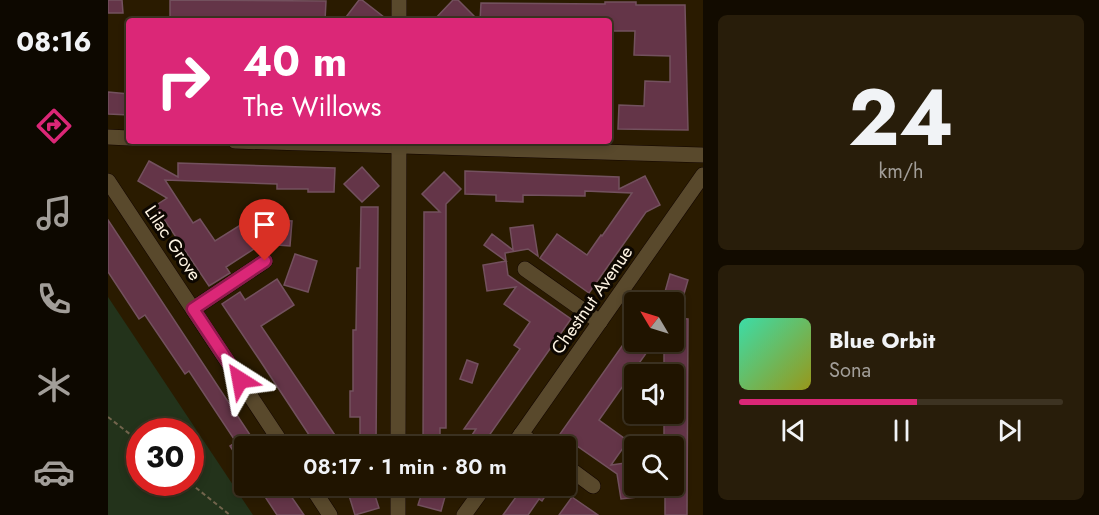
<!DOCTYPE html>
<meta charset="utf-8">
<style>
:root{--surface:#201400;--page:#281d0a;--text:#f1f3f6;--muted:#a29e99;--line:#3d3322;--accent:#db2777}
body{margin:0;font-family:Jost,sans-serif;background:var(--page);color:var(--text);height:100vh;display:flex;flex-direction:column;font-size:22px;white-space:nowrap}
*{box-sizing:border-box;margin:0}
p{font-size:20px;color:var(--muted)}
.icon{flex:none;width:33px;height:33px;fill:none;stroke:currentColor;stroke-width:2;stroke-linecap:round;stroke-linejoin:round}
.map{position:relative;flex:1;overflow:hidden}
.details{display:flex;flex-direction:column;gap:15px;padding:15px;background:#120b00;width:396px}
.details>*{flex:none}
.guide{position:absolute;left:18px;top:18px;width:486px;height:126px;border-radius:6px;box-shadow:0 3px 9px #0003,0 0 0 2px var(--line);background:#db2777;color:#fff;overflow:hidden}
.needle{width:39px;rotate:308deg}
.tools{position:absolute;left:516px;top:292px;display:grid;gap:12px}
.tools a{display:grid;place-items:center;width:60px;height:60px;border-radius:6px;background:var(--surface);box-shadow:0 3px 9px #0003,0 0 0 2px var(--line);font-size:30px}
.speed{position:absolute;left:18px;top:418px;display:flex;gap:12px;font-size:30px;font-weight:700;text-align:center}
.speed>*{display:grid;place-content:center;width:78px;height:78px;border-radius:50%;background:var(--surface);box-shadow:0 3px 9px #0003,0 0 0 2px var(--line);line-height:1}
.speed .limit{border:9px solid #d22;background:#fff;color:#111}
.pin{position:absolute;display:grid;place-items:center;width:51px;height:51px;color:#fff;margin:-62px -26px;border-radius:50% 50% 50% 0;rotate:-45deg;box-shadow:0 0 6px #0007}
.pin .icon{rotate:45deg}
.me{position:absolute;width:66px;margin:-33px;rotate:326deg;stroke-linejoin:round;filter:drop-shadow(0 0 4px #0008)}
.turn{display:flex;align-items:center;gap:21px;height:126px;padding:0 18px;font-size:27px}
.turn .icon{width:78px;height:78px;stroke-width:2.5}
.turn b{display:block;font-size:42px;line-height:51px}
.details .tile{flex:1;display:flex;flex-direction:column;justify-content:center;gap:9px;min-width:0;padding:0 21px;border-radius:9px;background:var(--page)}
.details .dial{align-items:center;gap:0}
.dial b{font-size:78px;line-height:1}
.song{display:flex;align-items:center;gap:18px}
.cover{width:72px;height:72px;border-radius:9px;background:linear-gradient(135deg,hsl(160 70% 55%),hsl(60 70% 35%))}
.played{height:6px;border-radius:3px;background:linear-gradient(90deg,var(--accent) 55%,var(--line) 55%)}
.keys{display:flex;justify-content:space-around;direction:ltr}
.trip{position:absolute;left:126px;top:436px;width:342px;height:60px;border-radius:6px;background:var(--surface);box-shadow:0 3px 9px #0003,0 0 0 2px var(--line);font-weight:600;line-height:60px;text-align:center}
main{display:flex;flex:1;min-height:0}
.tabs{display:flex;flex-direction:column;width:108px;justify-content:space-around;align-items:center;background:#0d0800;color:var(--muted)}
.tabs .icon{width:42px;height:42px}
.tabs .current{color:var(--accent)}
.tabs b{font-size:27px;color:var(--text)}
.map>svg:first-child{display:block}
.green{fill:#23331b;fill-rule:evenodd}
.building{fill:#643548;stroke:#73515e;stroke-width:1.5}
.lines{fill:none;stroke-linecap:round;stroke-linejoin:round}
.minor-casing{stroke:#120500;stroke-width:16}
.path{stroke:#71644c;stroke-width:2;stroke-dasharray:4.5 3;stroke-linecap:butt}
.minor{stroke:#59492c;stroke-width:15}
.route-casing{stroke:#8e194d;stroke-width:15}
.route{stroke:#db2777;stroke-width:10}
.labels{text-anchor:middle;stroke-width:6;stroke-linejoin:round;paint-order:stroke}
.street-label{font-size:18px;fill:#fef4e3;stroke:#0d0701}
</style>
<main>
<nav class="tabs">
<b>08:16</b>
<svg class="icon current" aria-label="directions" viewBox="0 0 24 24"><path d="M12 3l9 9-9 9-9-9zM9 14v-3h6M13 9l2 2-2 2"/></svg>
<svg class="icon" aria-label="music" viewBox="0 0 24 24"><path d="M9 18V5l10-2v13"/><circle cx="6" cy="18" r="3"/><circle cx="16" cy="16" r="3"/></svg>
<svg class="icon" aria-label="phone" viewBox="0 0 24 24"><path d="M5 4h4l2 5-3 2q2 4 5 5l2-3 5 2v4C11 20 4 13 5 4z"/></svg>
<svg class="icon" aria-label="climate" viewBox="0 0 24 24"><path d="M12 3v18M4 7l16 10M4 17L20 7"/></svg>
<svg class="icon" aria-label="car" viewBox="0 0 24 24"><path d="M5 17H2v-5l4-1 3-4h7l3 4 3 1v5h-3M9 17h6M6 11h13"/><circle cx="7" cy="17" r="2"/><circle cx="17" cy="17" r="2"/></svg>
</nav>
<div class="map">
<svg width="595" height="515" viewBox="0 0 595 515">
<rect width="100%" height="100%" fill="#2a1b00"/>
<path class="green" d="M0,297L125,485L145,515H0ZM32,432H82V483H32Z"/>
<g class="building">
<polygon points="0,0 14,0 15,13 0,13"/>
<polygon points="62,0 218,1 217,21 62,21"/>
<polygon points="251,0 254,0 281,21 235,21"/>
<polygon points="345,0 350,0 371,21 325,21"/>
<polygon points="497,2 528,2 528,5 577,5 580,130 510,129 511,105 536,106 537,81 562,82 562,56 526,55 527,31 501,31 501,21 372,21 373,3 497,4"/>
<polygon points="0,92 21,94 21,115 0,114"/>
<polygon points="41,161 70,177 70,163 227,168 226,192 200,192 200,189 169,189 169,184 57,180 85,223 92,219 107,241 134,224 149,247 118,267 122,273 101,286 47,206 59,198 30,181"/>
<polygon points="254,167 271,186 254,202 236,184"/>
<polygon points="357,171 511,177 511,189 537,176 552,205 538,212 481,293 432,258 449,234 479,255 493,235 494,236 524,193 477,191 477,196 415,195 415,202 388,201 388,195 357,194"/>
<polygon points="336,172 353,189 338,204 338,428 332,428 332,447 315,447 316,212 332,212 314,194"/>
<polygon points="253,207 270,207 268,447 252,447 252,417 242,417 242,391 245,391 245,330 248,330 249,268 252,268"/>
<polygon points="157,219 184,221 182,246 156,244"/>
<polygon points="0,220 150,447 136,447 136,468 122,446 128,442 81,371 77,374 37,315 31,319 0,272"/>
<polygon points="425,225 430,256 420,249 397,253 400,275 463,319 373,447 356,447 368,429 356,429 412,349 406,345 422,322 396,304 408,287 379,291 375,265 398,261 376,245 384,234 405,250 402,228"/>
<polygon points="187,254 209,261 200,292 176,285"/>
<polygon points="562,274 580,280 573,304 555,299"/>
<polygon points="169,279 186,305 153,326 235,447 209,447 151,359 114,304 132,292 137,300"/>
<polygon points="566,318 580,319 579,515 557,515 557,486 566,486 566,447 556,447 556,414 566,414 566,375 556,375 556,342 566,342"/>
<polygon points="526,329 526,342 546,342 491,420 520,441 503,465 524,462 526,486 528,486 529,497 513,499 509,474 452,434"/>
<polygon points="359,360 370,364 364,383 352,379"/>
<polygon points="150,486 176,486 196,515 169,515"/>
<polygon points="249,486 264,486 271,508 247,515 239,489"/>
<polygon points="316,486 340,486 333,511 310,505"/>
<polygon points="416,486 444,486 434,501 431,499 420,515 395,515"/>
<polygon points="464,497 490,515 451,515"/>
</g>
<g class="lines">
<defs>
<g id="minor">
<polyline points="291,21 291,0"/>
<polyline points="0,137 21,138"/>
<polyline points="127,141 595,155"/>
<polyline points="0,181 176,447"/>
<polyline points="417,269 492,322"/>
<polyline points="85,309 157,261"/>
<polyline points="413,434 430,447"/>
<polyline points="290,447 291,141"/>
<polyline points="404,447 595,175"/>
<polyline points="458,466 485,486"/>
<polyline points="203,486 222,515"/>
<polyline points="290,515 290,486"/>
<polyline points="356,515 377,486"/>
</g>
</defs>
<use href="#minor" class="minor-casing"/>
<g class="path">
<polyline points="0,417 32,442"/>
<polyline points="82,483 122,515"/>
</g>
<use href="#minor" class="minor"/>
</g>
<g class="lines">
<defs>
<polyline id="route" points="132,380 85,309 157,261"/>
</defs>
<use href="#route" class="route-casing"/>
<use href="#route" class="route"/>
</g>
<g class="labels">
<g class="street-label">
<text transform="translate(65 243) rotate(56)" y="6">Lilac Grove</text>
<text transform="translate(484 300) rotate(-55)" y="6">Chestnut Avenue</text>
</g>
</g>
</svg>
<div class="tools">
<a><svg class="needle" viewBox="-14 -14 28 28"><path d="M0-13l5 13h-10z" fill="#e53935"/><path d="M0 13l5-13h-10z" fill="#a29e99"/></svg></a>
<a><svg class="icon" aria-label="sound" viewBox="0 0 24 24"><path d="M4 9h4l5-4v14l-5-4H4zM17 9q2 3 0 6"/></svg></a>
<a><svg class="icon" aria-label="search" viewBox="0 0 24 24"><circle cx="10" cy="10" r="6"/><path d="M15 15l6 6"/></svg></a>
</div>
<div class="speed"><div class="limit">30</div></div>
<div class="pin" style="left:157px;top:261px;background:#d93025"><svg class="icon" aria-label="arrive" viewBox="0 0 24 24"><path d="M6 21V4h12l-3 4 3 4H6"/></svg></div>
<svg class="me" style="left:132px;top:380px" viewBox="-20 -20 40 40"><path d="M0-17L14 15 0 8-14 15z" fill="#db2777" stroke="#fff" stroke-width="4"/></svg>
<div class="trip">08:17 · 1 min · 80 m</div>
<div class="guide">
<div class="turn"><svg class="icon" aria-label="right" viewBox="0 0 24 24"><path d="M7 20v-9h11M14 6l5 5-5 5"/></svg><div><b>40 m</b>The Willows</div></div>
</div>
</div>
<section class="details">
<div class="tile dial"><b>24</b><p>km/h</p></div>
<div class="tile">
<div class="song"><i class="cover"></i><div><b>Blue Orbit</b><p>Sona</p></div></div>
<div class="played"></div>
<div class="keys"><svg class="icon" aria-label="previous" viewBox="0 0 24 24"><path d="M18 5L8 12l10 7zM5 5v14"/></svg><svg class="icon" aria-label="pause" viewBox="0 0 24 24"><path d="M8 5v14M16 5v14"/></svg><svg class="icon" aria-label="next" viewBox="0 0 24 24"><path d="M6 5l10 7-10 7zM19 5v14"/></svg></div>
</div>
</section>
</main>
